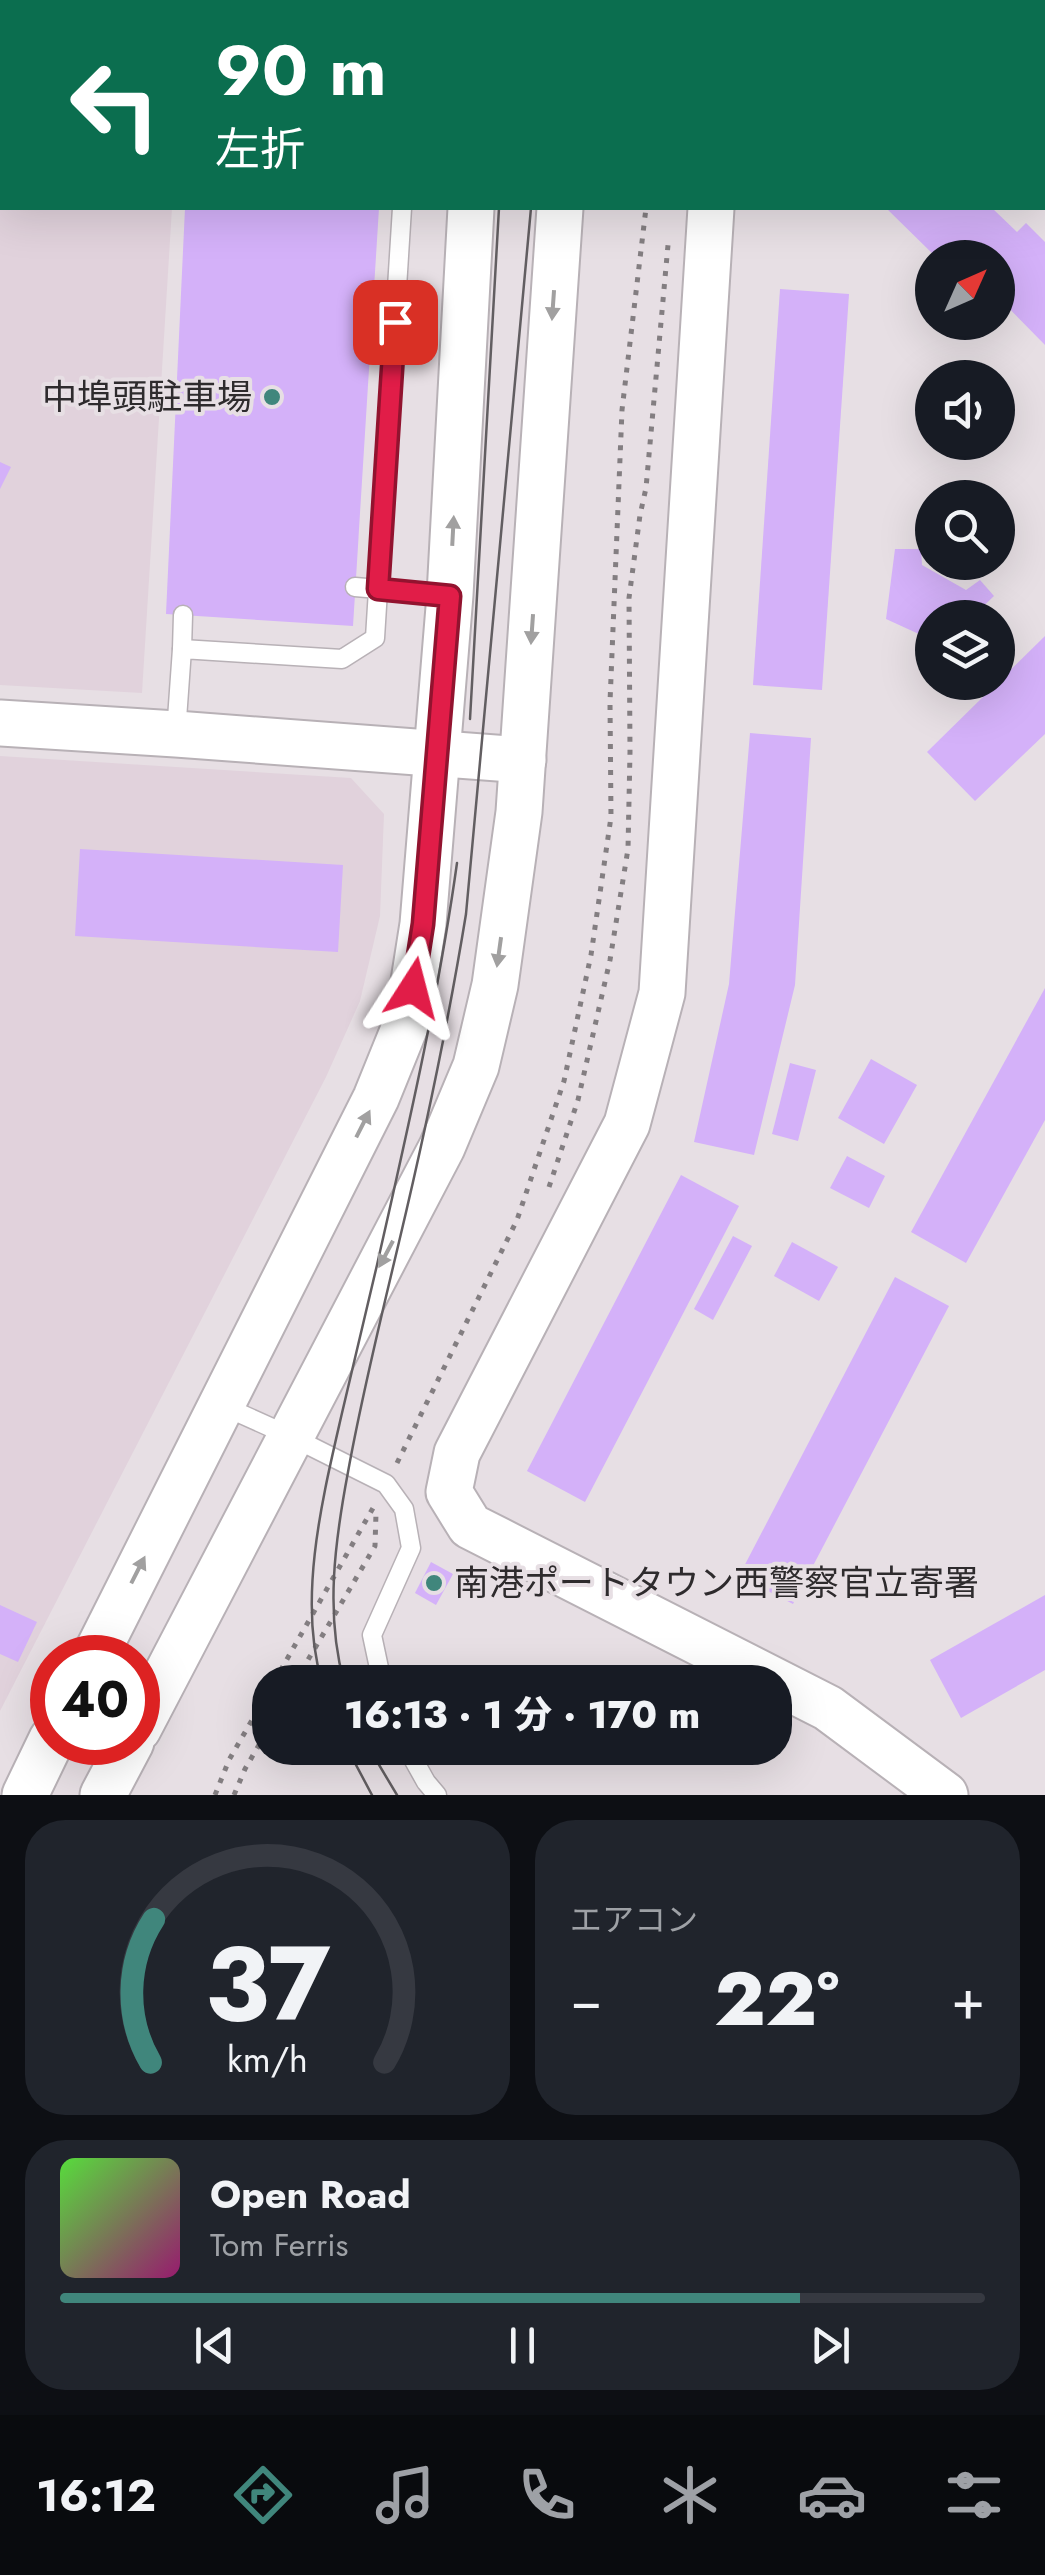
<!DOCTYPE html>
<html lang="ja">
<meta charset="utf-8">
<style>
:root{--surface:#171b24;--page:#20242c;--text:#f1f3f6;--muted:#9ea1a6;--line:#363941;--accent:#40867c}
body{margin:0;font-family:Jost,"Noto Sans JP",sans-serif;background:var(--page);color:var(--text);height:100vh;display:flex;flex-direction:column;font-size:38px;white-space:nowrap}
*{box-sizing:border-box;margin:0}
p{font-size:32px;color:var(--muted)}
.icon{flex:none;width:55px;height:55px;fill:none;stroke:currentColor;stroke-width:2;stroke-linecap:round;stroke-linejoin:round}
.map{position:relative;height:1795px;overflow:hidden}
.sheet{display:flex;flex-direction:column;gap:25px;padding:25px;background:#0d0f14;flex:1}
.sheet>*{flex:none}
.top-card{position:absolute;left:0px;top:0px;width:1045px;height:210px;box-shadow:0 10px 40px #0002;background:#0b6e4f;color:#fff;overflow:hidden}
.needle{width:65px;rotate:45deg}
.controls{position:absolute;left:915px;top:240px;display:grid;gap:20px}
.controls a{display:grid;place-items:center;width:100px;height:100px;border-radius:50%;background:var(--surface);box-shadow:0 10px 40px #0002;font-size:50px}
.speed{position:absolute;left:30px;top:1635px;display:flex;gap:20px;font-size:50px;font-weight:700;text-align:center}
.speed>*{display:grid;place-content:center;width:130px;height:130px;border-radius:50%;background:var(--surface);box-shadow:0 10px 40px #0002;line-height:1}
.speed .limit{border:15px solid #d22;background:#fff;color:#111}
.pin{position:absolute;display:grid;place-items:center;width:85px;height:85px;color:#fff;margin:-42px;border-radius:20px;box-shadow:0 5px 15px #0006}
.me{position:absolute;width:110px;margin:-55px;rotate:9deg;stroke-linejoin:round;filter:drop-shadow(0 0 8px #0008)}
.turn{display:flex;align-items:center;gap:35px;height:210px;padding:0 50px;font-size:45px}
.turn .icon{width:130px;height:130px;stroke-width:2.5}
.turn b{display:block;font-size:70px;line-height:85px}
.big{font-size:75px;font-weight:800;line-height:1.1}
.sheet .tile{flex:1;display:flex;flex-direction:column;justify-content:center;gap:15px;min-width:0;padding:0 35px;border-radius:40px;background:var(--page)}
.sheet .dial{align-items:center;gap:0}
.dial svg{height:260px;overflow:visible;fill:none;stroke:var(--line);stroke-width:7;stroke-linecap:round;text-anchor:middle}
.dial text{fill:var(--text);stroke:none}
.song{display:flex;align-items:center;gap:30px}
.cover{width:120px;height:120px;border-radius:15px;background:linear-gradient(135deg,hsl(110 70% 55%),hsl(320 70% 35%))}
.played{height:10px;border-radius:5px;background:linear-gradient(90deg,var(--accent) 80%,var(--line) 80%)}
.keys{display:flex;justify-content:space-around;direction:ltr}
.heat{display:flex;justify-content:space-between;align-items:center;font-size:55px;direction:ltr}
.sheet .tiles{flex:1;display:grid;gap:25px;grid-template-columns:1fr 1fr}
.tile:last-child{grid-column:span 2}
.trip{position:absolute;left:252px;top:1665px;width:540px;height:100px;border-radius:40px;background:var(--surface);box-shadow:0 10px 40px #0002;font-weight:800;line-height:100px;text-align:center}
.tabs{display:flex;height:160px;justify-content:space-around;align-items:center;background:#090b0e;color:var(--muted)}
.tabs .icon{width:70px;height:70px}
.tabs .selected{color:var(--accent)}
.tabs b{font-size:45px;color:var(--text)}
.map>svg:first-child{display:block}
.built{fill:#e1d2dc}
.building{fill:#d4b1f9}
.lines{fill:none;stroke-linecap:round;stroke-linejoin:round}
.service-casing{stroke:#b8b1b6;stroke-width:21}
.tertiary-casing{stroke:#b8b1b6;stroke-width:49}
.path{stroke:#837e81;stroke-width:5;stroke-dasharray:5 8;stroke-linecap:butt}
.service{stroke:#fff;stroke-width:18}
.tertiary{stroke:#fff;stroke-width:45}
.tram{stroke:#625e61;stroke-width:2.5}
.oneway{fill:#a1a0a0}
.route-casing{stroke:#92132f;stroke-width:25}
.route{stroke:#e11d48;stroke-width:18}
.poi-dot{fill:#40867c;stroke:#e7dfe4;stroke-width:4}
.labels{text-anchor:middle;stroke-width:8;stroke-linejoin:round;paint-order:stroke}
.poi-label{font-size:35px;fill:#2e2b2d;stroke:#e7dfe4;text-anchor:end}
</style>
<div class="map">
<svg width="1045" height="1795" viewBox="0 0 1045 1795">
<rect width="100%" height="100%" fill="#e7dfe4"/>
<g class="built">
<polygon points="0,0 185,0 184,2 2,2 2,208 172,208 142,693 0,685"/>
<polygon points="0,756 351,778 384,814 380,916 360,1001 326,1077 0,1711"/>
</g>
<g class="building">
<polygon points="185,208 379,208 353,626 166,614"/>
<polygon points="886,208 992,208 1017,232 1026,223 1045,242 1045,345 998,297 998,258 937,258"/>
<polygon points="780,289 849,294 822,690 753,685"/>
<polygon points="0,462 11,467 0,489"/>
<polygon points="895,549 921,549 922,565 966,590 980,580 994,596 971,618 932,618 932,640 886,619"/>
<polygon points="1045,636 1045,734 975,801 927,752"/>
<polygon points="750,733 811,738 795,985 754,1155 694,1142 729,984"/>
<polygon points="80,849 343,865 338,952 75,936"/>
<polygon points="1045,988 1045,1120 966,1263 911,1232"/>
<polygon points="871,1059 917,1085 884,1144 838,1118"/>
<polygon points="790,1063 816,1070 798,1141 772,1134"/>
<polygon points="847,1156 885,1176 869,1208 830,1188"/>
<polygon points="681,1175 739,1206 585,1502 527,1471"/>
<polygon points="733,1236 752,1246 713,1320 694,1309"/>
<polygon points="792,1242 838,1267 819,1301 774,1276"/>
<polygon points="895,1277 949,1306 793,1604 739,1576"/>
<polygon points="431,1562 453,1574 436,1605 415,1593"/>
<polygon points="1045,1595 1045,1670 961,1718 930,1660"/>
<polygon points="0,1605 37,1622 18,1662 0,1654"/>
</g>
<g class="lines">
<defs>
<g id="service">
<polyline points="413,2 413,0"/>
<polyline points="355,587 449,595"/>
<polyline points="182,649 183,615"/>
<polyline points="176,733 182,649 342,659 375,638 402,208"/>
<polyline points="221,1405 290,1436 386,1484 404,1509 411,1548 372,1635 382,1682"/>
<polyline points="407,1748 426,1782 437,1795"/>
</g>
<g id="tertiary">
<polyline points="482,2 482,0"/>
<polyline points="573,2 573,0"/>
<polyline points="724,2 724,0"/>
<polyline points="711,208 662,993 627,1124 457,1453 449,1492 470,1526 828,1708 945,1795"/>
<polyline points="0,723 176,734 523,760"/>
<polyline points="94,1658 376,1098 408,1019 423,924 450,595 471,208"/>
<polyline points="138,1729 442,1147 476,1066 495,985 519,812 560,208"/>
<polyline points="25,1795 52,1739"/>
<polyline points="103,1795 131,1742"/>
</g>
</defs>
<use href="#service" class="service-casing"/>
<use href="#tertiary" class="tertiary-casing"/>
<g class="path">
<polyline points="680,0 680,2"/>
<polyline points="1030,0 1033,2"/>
<polyline points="1042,12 1045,15"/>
<polyline points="549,1187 578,1100 610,960 628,849 630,752 629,598 640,515 646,488 668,245"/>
<polyline points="397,1463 517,1220 564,1081 591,955 611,817 610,702 622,410 646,208"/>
<polyline points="274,1682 373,1508"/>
<polyline points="295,1682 375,1546 376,1513"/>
<polyline points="215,1795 229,1760 270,1689"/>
<polyline points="234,1795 245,1769 270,1726"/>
</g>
<use href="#service" class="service"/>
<use href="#tertiary" class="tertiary"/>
<g class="tram">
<polyline points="509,2 509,0"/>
<polyline points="547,2 547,0"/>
<polyline points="470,719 499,208"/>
<path d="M322,1682C297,1599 323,1496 342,1413C354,1364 365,1314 377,1265C407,1132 438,999 457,863"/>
<path d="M344,1682C325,1613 335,1541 348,1472C362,1394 381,1318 399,1242C425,1133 448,1024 466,914L531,208"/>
<polyline points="347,1748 372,1795"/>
<polyline points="369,1748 397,1795"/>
</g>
</g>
<defs><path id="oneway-solid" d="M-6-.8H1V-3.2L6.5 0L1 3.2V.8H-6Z" transform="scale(2.5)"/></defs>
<g class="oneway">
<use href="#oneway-solid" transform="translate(553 305) rotate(94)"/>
<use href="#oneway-solid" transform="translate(453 531) rotate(-87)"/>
<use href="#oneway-solid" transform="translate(532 629) rotate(94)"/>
<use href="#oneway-solid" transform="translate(499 952) rotate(98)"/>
<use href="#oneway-solid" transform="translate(363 1124) rotate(-63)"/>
<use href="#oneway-solid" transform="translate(386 1254) rotate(118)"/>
<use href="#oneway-solid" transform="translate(138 1570) rotate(-63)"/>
</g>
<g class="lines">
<defs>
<polyline id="route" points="395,322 378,589 450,596 423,924 413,988"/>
</defs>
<use href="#route" class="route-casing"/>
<use href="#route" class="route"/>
</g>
<g class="poi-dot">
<circle cx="272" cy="397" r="10"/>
<circle cx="434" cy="1583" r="10"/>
</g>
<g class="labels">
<g class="poi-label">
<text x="252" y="409">中埠頭駐車場</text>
<text x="454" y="1595" text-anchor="start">南港ポートタウン西警察官立寄署</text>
</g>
</g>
</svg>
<div class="controls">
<a><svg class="needle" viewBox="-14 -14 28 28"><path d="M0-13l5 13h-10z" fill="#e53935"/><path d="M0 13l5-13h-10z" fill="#9ea1a6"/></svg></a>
<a><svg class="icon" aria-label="sound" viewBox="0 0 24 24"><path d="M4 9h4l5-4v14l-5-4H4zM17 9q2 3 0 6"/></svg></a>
<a><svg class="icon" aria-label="search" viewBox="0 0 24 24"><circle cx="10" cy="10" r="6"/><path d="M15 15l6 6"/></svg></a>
<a><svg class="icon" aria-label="layers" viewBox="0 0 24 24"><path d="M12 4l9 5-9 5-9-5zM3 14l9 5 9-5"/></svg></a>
</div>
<div class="speed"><div class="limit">40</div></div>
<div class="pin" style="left:395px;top:322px;background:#d93025"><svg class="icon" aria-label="arrive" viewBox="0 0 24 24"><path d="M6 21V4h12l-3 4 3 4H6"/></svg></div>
<svg class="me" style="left:413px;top:988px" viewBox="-20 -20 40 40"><path d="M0-17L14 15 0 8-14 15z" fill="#e11d48" stroke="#fff" stroke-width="4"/></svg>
<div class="trip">16:13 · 1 分 · 170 m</div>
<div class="top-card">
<div class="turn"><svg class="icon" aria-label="left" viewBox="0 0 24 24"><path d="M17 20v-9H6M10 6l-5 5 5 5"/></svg><div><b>90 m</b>左折</div></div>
</div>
</div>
<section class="sheet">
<div class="tiles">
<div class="tile dial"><svg viewBox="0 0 100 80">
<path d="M14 69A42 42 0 1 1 86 69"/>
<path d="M14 69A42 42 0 0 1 15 25" stroke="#40867c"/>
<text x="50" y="56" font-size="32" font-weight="700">37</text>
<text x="50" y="72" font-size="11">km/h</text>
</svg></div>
<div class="tile"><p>エアコン</p>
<div class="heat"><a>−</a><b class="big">22°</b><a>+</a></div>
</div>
<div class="tile">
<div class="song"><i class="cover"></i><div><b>Open Road</b><p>Tom Ferris</p></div></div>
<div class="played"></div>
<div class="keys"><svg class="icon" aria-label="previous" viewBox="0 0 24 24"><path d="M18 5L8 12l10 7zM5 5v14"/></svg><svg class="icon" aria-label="pause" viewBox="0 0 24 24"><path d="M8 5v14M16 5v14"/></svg><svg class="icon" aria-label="next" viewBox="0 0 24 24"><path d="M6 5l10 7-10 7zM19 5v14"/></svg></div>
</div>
</div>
</section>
<nav class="tabs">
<b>16:12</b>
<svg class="icon selected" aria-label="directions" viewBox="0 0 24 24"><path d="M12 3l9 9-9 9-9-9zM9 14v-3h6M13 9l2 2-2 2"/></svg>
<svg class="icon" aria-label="music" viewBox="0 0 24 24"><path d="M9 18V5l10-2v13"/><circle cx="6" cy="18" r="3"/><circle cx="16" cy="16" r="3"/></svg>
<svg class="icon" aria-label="phone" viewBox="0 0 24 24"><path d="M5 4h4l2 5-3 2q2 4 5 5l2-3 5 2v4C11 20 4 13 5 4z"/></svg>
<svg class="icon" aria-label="climate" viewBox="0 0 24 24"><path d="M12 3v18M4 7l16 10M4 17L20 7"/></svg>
<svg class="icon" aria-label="car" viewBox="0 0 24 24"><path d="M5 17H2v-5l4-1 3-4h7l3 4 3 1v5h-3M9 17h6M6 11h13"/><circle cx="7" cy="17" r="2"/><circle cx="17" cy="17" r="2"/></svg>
<svg class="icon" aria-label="filters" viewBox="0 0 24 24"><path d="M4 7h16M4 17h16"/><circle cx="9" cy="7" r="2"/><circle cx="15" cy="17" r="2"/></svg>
</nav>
